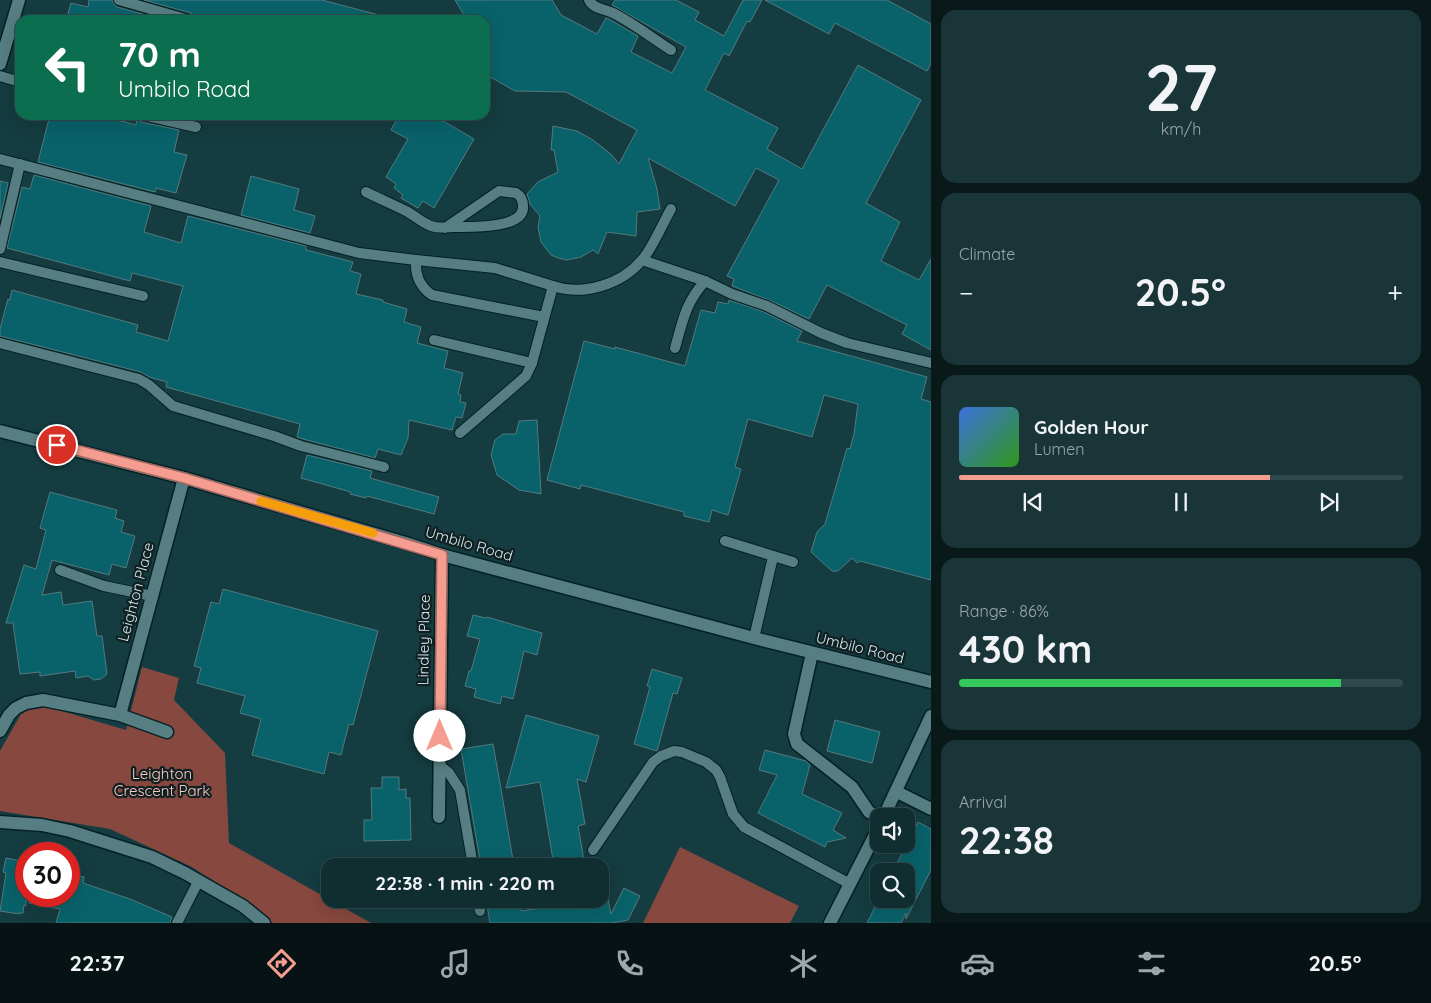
<!DOCTYPE html>
<meta charset="utf-8">
<style>
:root{--surface:#102d30;--page:#193538;--text:#f1f3f6;--muted:#9ca8ab;--line:#30494c;--accent:#f59d90}
body{margin:0;font-family:Quicksand,sans-serif;background:var(--page);color:var(--text);height:100vh;display:flex;flex-direction:column;font-size:19px;white-space:nowrap}
*{box-sizing:border-box;margin:0}
p{font-size:16px;color:var(--muted)}
.icon{flex:none;width:28px;height:28px;fill:none;stroke:currentColor;stroke-width:2;stroke-linecap:round;stroke-linejoin:round}
.map{position:relative;flex:1;overflow:hidden}
.details{display:flex;flex-direction:column;gap:10px;padding:10px;background:#09191a;width:500px}
.details>*{flex:none}
.guide{position:absolute;left:15px;top:15px;width:475px;height:105px;border-radius:15px;box-shadow:0 5px 20px #0002,0 0 0 1px var(--line);background:#0b6e4f;color:#fff;overflow:hidden}
.fabs{position:absolute;left:870px;top:808px;display:grid;gap:10px}
.fabs a{display:grid;place-items:center;width:45px;height:45px;border-radius:10px;background:var(--surface);box-shadow:0 5px 20px #0002,0 0 0 1px var(--line);font-size:25px}
.speed{position:absolute;left:15px;top:842px;display:flex;gap:10px;font-size:25px;font-weight:700;text-align:center}
.speed>*{display:grid;place-content:center;width:65px;height:65px;border-radius:50%;background:var(--surface);box-shadow:0 5px 20px #0002,0 0 0 1px var(--line);line-height:1}
.speed .limit{border:8px solid #d22;background:#fff;color:#111}
.pin{position:absolute;display:grid;place-items:center;width:42px;height:42px;color:#fff;margin:-21px;border:2px solid #fff;border-radius:50%;box-shadow:0 1px 5px #0007}
.me{position:absolute;width:55px;margin:-28px;rotate:0deg;stroke-linejoin:round;filter:drop-shadow(0 0 4px #0008)}
.turn{display:flex;align-items:center;gap:18px;height:105px;padding:0 20px;font-size:22px}
.turn .icon{width:65px;height:65px;stroke-width:2.5}
.turn b{display:block;font-size:35px;line-height:42px}
.big{font-size:38px;font-weight:800;line-height:1.1}
.details .widget{flex:1;display:flex;flex-direction:column;justify-content:center;gap:8px;min-width:0;padding:0 18px;border-radius:15px;background:var(--page)}
.details .dial{align-items:center;gap:0}
.dial b{font-size:65px;line-height:1}
.song{display:flex;align-items:center;gap:15px}
.cover{width:60px;height:60px;border-radius:8px;background:linear-gradient(135deg,hsl(220 70% 55%),hsl(110 70% 35%))}
.played{height:5px;border-radius:2px;background:linear-gradient(90deg,var(--accent) 70%,var(--line) 70%)}
.keys{display:flex;justify-content:space-around;direction:ltr}
.heat{display:flex;justify-content:space-between;align-items:center;font-size:28px;direction:ltr}
.charge{height:8px;border-radius:4px;background:linear-gradient(90deg,#34c759 86%,var(--line) 0)}
.trip{position:absolute;left:321px;top:858px;width:288px;height:50px;border-radius:15px;background:var(--surface);box-shadow:0 5px 20px #0002,0 0 0 1px var(--line);font-weight:800;line-height:50px;text-align:center}
.tab-bar{display:flex;height:80px;justify-content:space-around;align-items:center;background:#061213;color:var(--muted)}
.tab-bar .icon{width:35px;height:35px}
.tab-bar .current{color:var(--accent)}
.tab-bar b{font-size:22px;color:var(--text)}
main{display:flex;flex:1;min-height:0}
.map>svg:first-child{display:block}
.green{fill:#87483f}
.building{fill:#09626a;stroke:#537a7f}
.lines{fill:none;stroke-linecap:round;stroke-linejoin:round}
.lane-casing{stroke:#042125;stroke-width:12}
.street-casing{stroke:#042125;stroke-width:15}
.secondary-casing{stroke:#042125;stroke-width:15}
.lane{stroke:#577e83;stroke-width:10}
.street{stroke:#577e83;stroke-width:12}
.secondary{stroke:#577e83;stroke-width:12}
.route-casing{stroke:#9f665e;stroke-width:12}
.route{stroke:#f59d90;stroke-width:9}
.slow{stroke:#f59e0b;stroke-width:9}
.labels{text-anchor:middle;stroke-width:4.5;stroke-linejoin:round;paint-order:stroke}
.street-label{font-size:15px;fill:#d4e9eb;stroke:#102022}
.park-label{font-size:15px;fill:#fec9c0;stroke:#102022}
</style>
<main>
<div class="map">
<svg width="931" height="923" viewBox="0 0 931 923">
<rect width="100%" height="100%" fill="#153c40"/>
<g class="green">
<polygon points="142,667 179,678 174,700 225,753 229,843 371,923 272,923 236,895 190,866 110,829 0,811 0,751 21,714 32,708 45,706 126,730"/>
<polygon points="680,847 799,906 790,923 643,923"/>
</g>
<g class="building">
<polygon points="89,0 112,0 114,4 117,7 164,20 66,20 71,3 88,7"/>
<polygon points="144,0 322,0 379,15 379,20 196,20 194,16 191,13"/>
<polygon points="455,0 552,0 561,15 597,34 606,18 607,18 638,36 631,52 672,73 686,47 612,5 615,0 676,0 699,12 695,20 724,36 743,0 762,0 750,22 747,21 729,56 724,53 705,90 778,128 767,149 802,169 858,65 921,100 866,203 900,222 881,261 919,280 931,259 931,350 902,334 907,325 827,285 809,319 769,300 732,286 734,279 727,276 779,180 756,168 735,206 648,158 657,189 660,209 637,212 636,236 607,232 598,254 593,250 581,257 567,260 558,258 551,255 541,242 538,227 540,216 530,204 527,194 538,182 558,172 554,150 551,150 553,126 577,131 593,140 612,155 619,164 637,130 566,92 515,91 485,74 485,20 467,20"/>
<polygon points="765,0 887,0 931,24 931,63 927,71 835,23 829,34"/>
<polygon points="50,115 99,115 136,125 137,117 141,122 179,130 174,152 187,155 176,193 156,188 155,192 38,162"/>
<polygon points="399,115 433,115 474,139 434,208 423,201 418,208 401,198 403,195 394,188 396,184 386,177 408,139 391,130"/>
<polygon points="34,175 151,206 144,232 181,243 188,216 306,246 306,250 353,262 350,271 361,274 356,294 383,300 383,302 407,309 404,322 421,327 417,343 448,351 444,368 463,373 458,394 461,395 460,402 466,403 462,418 456,417 452,430 409,420 408,438 401,455 378,449 375,458 303,439 297,437 300,424 166,387 167,382 149,377 141,372 0,336 0,329 8,299 10,300 12,290 138,325 136,332 168,341 183,286 132,273 130,281 7,248 22,187 30,189"/>
<polygon points="251,176 299,189 294,210 315,216 310,233 241,215"/>
<polygon points="0,181 8,183 0,219"/>
<polygon points="729,300 764,312 802,331 797,341 927,377 921,399 931,402 931,580 860,561 857,563 852,558 838,571 832,571 811,552 817,532 825,524 847,448 850,449 854,434 858,404 824,395 812,437 748,419 735,467 741,469 728,515 712,510 709,522 684,516 684,512 581,485 580,489 547,480 584,341 615,349 615,347 685,366 701,310 715,313 718,302 728,304"/>
<polygon points="537,420 541,494 519,490 497,475 491,455 495,440 503,434 516,434 519,421"/>
<polygon points="307,455 372,471 370,478 439,497 434,514 367,496 366,498 350,494 351,492 301,478"/>
<polygon points="50,492 117,510 115,518 124,521 121,532 135,536 126,568 112,564 109,575 52,560 42,595 61,592 63,605 92,601 97,636 102,636 107,674 101,679 94,680 88,676 76,678 75,671 40,676 40,672 20,674 13,623 6,623 24,565 36,569 46,530 40,528"/>
<polygon points="223,589 378,631 353,725 349,724 341,755 329,752 324,774 252,755 261,719 240,713 245,696 197,683 201,668 194,666 211,602 219,604"/>
<polygon points="473,615 486,618 487,617 542,633 537,655 524,651 513,699 502,696 500,704 474,697 476,689 465,686 469,671 471,671 480,639 467,636"/>
<polygon points="652,669 682,678 677,694 673,693 657,751 634,744 650,687 647,686"/>
<polygon points="526,715 599,736 586,782 577,779 585,824 578,826 585,866 554,866 540,782 506,788"/>
<polygon points="835,720 880,732 872,763 827,751"/>
<polygon points="493,744 501,789 514,866 481,866 461,749"/>
<polygon points="765,750 806,761 810,765 802,794 842,813 833,830 846,838 827,842 825,847 758,813 777,775 759,770"/>
<polygon points="382,777 399,777 399,790 406,789 406,798 410,798 411,840 364,841 364,820 372,820 371,788 382,788"/>
<polygon points="918,822 931,829 931,870 906,919 906,913 901,923 867,923 879,899 906,899 906,871 893,871"/>
<polygon points="6,858 26,862 26,906 24,905 23,913 19,913 19,914 0,911 6,873 3,872"/>
<polygon points="69,874 84,877 83,883 130,899 172,917 170,923 56,923 60,909 29,903 30,896 69,896"/>
<polygon points="624,888 640,896 628,920 612,923 490,923 486,899 519,899 521,911 561,905 560,899 608,899 611,914"/>
</g>
<g class="lines">
<defs>
<g id="lane">
<polyline points="119,0 189,20"/>
<path d="M589,0C593,9 605,9 613,13C633,23 652,38 671,50"/>
<polyline points="0,76 20,82"/>
<polyline points="143,115 196,127"/>
<path d="M0,159L359,253L416,260C415,275 419,286 432,295L544,317"/>
<path d="M366,192C380,199 394,205 408,212C416,217 423,223 431,226C439,229 447,227 454,227C470,227 525,229 523,206C523,200 521,196 516,193L499,191L445,228"/>
<polyline points="0,249 20,164"/>
<polyline points="416,260 495,268 553,286 532,363 526,376 460,433"/>
<polyline points="642,260 705,281 732,294 767,306 821,333 847,343 931,363"/>
<polyline points="0,262 143,296"/>
<path d="M553,286C583,296 621,285 642,260C652,249 663,223 671,209"/>
<polyline points="434,340 532,363"/>
<polyline points="0,343 139,379 149,385 173,406 274,436 301,446 384,467"/>
<path d="M675,348C683,320 685,304 705,281"/>
<polyline points="725,541 793,562"/>
<polyline points="60,570 104,586 152,596"/>
<polyline points="754,638 773,557"/>
<polyline points="439,765 449,773 460,790 473,866"/>
<polyline points="593,850 653,762 661,756 674,751 682,752 706,762 716,770 720,777 733,814 744,827 850,884"/>
<polyline points="478,899 480,911"/>
<polyline points="177,923 199,880"/>
</g>
<g id="street">
<polyline points="812,653 794,734 797,744 852,787 869,812 879,817"/>
<polyline points="120,715 184,478"/>
<polyline points="0,731 9,715 16,708 26,703 43,700 120,715 167,732"/>
<polyline points="897,792 931,809"/>
<polyline points="884,816 931,716"/>
<polyline points="439,817 442,555"/>
<polyline points="0,822 42,825 70,831 152,857 185,873 213,889 243,906 264,923"/>
<polyline points="830,923 879,827"/>
</g>
<g id="secondary">
<polyline points="0,64 19,0"/>
<polyline points="0,431 184,478 409,544 442,555 754,638 931,682"/>
</g>
</defs>
<use href="#lane" class="lane-casing"/>
<use href="#street" class="street-casing"/>
<use href="#secondary" class="secondary-casing"/>
<use href="#lane" class="lane"/>
<use href="#street" class="street"/>
<use href="#secondary" class="secondary"/>
</g>
<g class="lines">
<defs>
<polyline id="route" points="57,445 184,478 442,555 440,736"/>
</defs>
<use href="#route" class="route-casing"/>
<use href="#route" class="route"/>
<polyline class="slow" points="261,501 373,533"/>
</g>
<g class="labels">
<g class="street-label">
<text transform="translate(469 544) rotate(16)" y="5">Umbilo Road</text>
<text transform="translate(136 592) rotate(-75)" y="5">Leighton Place</text>
<text transform="translate(424 640) rotate(-89)" y="5">Lindley Place</text>
<text transform="translate(860 648) rotate(14)" y="5">Umbilo Road</text>
</g>
<g class="park-label">
<text x="162" y="779">Leighton<tspan x="162" dy="17">Crescent Park</tspan></text>
</g>
</g>
</svg>
<div class="fabs">
<a><svg class="icon" aria-label="sound" viewBox="0 0 24 24"><path d="M4 9h4l5-4v14l-5-4H4zM17 9q2 3 0 6"/></svg></a>
<a><svg class="icon" aria-label="search" viewBox="0 0 24 24"><circle cx="10" cy="10" r="6"/><path d="M15 15l6 6"/></svg></a>
</div>
<div class="speed"><div class="limit">30</div></div>
<div class="pin" style="left:57px;top:445px;background:#d93025"><svg class="icon" aria-label="arrive" viewBox="0 0 24 24"><path d="M6 21V4h12l-3 4 3 4H6"/></svg></div>
<svg class="me" style="left:440px;top:736px" viewBox="-20 -20 40 40"><circle r="19" fill="#fff"/><path d="M0-13L10 11 0 6-10 11z" fill="#f59d90"/></svg>
<div class="trip">22:38 · 1 min · 220 m</div>
<div class="guide">
<div class="turn"><svg class="icon" aria-label="left" viewBox="0 0 24 24"><path d="M17 20v-9H6M10 6l-5 5 5 5"/></svg><div><b>70 m</b>Umbilo Road</div></div>
</div>
</div>
<section class="details">
<div class="widget dial"><b>27</b><p>km/h</p></div>
<div class="widget"><p>Climate</p>
<div class="heat"><a>−</a><b class="big">20.5°</b><a>+</a></div>
</div>
<div class="widget">
<div class="song"><i class="cover"></i><div><b>Golden Hour</b><p>Lumen</p></div></div>
<div class="played"></div>
<div class="keys"><svg class="icon" aria-label="previous" viewBox="0 0 24 24"><path d="M18 5L8 12l10 7zM5 5v14"/></svg><svg class="icon" aria-label="pause" viewBox="0 0 24 24"><path d="M8 5v14M16 5v14"/></svg><svg class="icon" aria-label="next" viewBox="0 0 24 24"><path d="M6 5l10 7-10 7zM19 5v14"/></svg></div>
</div>
<div class="widget"><p>Range · 86%</p><b class="big">430 km</b><div class="charge"></div></div>
<div class="widget"><p>Arrival</p><b class="big">22:38</b></div>
</section>
</main>
<nav class="tab-bar">
<b>22:37</b>
<svg class="icon current" aria-label="directions" viewBox="0 0 24 24"><path d="M12 3l9 9-9 9-9-9zM9 14v-3h6M13 9l2 2-2 2"/></svg>
<svg class="icon" aria-label="music" viewBox="0 0 24 24"><path d="M9 18V5l10-2v13"/><circle cx="6" cy="18" r="3"/><circle cx="16" cy="16" r="3"/></svg>
<svg class="icon" aria-label="phone" viewBox="0 0 24 24"><path d="M5 4h4l2 5-3 2q2 4 5 5l2-3 5 2v4C11 20 4 13 5 4z"/></svg>
<svg class="icon" aria-label="climate" viewBox="0 0 24 24"><path d="M12 3v18M4 7l16 10M4 17L20 7"/></svg>
<svg class="icon" aria-label="car" viewBox="0 0 24 24"><path d="M5 17H2v-5l4-1 3-4h7l3 4 3 1v5h-3M9 17h6M6 11h13"/><circle cx="7" cy="17" r="2"/><circle cx="17" cy="17" r="2"/></svg>
<svg class="icon" aria-label="filters" viewBox="0 0 24 24"><path d="M4 7h16M4 17h16"/><circle cx="9" cy="7" r="2"/><circle cx="15" cy="17" r="2"/></svg>
<b>20.5°</b>
</nav>
